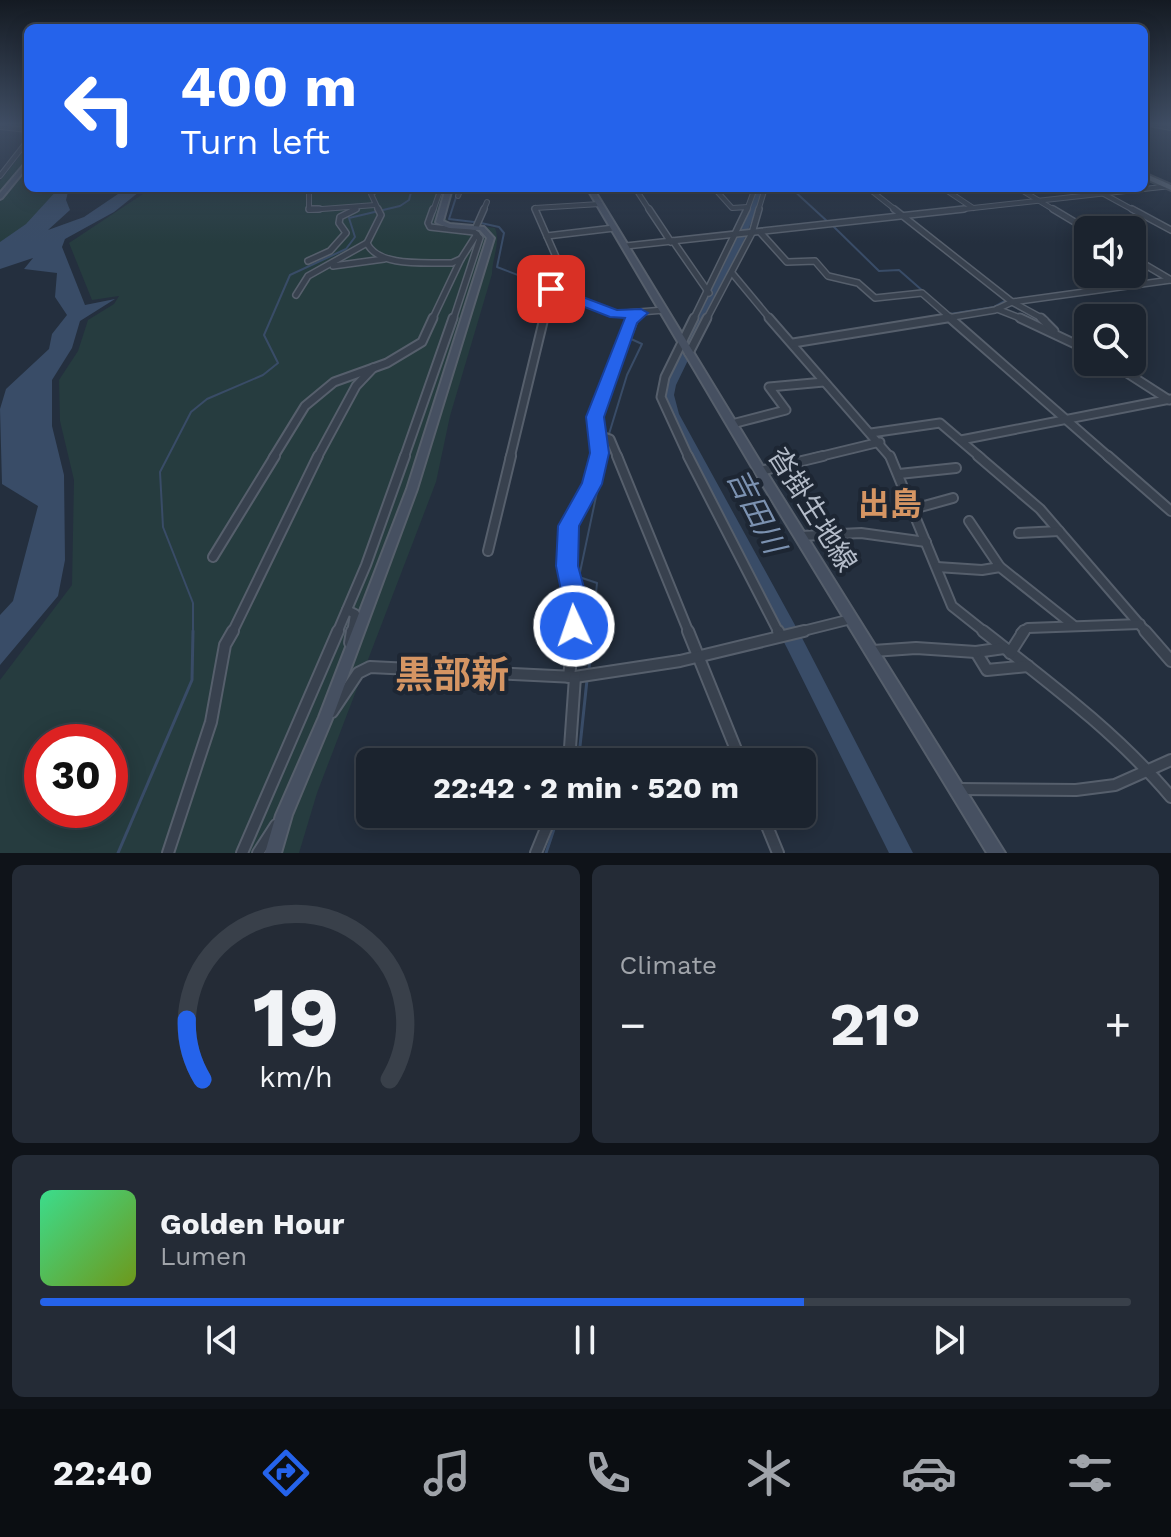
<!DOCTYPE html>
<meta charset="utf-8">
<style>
:root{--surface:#1b232e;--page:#242b36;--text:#f1f3f6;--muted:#a0a4aa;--line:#39404a;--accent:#2563eb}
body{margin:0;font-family:"Work Sans","Noto Sans JP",sans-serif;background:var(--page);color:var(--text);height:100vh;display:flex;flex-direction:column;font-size:30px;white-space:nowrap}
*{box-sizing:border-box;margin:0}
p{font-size:26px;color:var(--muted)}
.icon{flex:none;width:44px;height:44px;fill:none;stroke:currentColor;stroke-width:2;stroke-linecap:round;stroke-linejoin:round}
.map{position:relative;height:853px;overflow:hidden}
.details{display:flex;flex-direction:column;gap:12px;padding:12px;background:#0f1319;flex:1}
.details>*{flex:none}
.hud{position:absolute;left:24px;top:24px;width:1124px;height:168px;border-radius:12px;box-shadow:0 4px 20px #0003,0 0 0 2px var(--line);background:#2563eb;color:#fff;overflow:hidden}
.tools{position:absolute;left:1074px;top:216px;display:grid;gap:16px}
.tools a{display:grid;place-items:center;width:72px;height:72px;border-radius:12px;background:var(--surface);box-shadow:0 4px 20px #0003,0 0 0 2px var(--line);font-size:40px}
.speed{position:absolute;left:24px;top:724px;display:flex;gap:16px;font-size:40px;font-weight:700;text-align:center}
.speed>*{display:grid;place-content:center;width:104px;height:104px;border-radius:50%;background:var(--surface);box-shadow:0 4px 20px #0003,0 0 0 2px var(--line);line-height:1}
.speed .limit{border:12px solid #d22;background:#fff;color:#111}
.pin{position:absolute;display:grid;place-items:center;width:68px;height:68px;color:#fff;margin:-34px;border-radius:16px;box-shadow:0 4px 12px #0006}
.me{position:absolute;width:88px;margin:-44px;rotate:357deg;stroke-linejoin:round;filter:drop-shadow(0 0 6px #0008)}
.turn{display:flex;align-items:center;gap:28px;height:168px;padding:0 24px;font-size:36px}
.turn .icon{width:104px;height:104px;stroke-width:2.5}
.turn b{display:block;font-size:56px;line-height:68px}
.big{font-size:60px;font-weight:700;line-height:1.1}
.details .card{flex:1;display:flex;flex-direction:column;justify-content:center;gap:12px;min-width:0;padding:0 28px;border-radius:12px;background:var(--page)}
.details .dial{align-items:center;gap:0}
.dial svg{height:208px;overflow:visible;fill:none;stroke:var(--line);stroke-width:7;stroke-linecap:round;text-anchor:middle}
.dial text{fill:var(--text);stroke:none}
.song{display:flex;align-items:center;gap:24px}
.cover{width:96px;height:96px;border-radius:12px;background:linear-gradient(135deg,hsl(150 70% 55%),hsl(80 70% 35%))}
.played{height:8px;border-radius:4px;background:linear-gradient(90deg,var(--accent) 70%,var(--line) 70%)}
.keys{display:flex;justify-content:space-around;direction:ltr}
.heat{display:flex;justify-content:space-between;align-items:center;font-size:44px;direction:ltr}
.details .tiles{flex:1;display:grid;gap:12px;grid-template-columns:1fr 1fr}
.card:last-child{grid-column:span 2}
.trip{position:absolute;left:356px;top:748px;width:460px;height:80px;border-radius:12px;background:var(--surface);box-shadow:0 4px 20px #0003,0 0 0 2px var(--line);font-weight:700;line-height:80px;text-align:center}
.dock{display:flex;height:128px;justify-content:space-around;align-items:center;background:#0b0e12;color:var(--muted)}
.dock .icon{width:56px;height:56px}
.dock .on{color:var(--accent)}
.dock b{font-size:36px;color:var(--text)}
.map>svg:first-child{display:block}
.green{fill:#263c3f;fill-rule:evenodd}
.water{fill:#394c67}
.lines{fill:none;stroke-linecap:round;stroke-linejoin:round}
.stream-far1{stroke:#394c67;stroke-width:2}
.stream{stroke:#394c67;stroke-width:3}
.river{fill:#394c67;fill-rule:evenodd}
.street-far4-casing{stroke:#565f6c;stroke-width:6}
.street-far3-casing{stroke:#565f6c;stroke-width:8}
.street-far2-casing{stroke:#565f6c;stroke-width:11}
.street-far1-casing{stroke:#565f6c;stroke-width:12}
.street-casing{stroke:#565f6c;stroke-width:14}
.secondary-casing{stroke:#565f6c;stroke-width:4}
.primary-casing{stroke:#414a57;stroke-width:4}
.street-far4{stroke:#38414e;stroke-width:4}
.street-far3{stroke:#38414e;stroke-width:5}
.street-far2{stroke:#38414e;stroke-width:7}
.street-far1{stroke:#38414e;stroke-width:8}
.street{stroke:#38414e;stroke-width:10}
.secondary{fill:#465061;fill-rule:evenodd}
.primary{fill:#56606e;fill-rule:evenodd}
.route{fill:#2563eb;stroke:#184099;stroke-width:2}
.labels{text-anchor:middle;stroke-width:8;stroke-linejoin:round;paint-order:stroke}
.street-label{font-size:28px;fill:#b4bcc9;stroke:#1d2633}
.water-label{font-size:30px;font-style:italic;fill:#7c92b1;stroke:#1d2633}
.quarter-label{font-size:32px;font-weight:bold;fill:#d59563;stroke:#1d2633}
.near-quarter-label{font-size:38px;font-weight:bold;fill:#d59563;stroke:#1d2633}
</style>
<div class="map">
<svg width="1171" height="853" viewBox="0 0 1171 853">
<rect width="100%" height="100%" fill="#242f3e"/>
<g class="green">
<polygon points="28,146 28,188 58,188 56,194 28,223 0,243 0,181"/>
<path d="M152,188H456L445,216L448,222L495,228C501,243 492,258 492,274L450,416L436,482L317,793L299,853H0V680L72,585L74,480L60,421L59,380L78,351L88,320L114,304L119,296L92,300L69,243ZM42,742H110V810H42Z"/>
</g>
<polygon class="water" points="59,188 69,188 66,200 70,210 48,230 84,217 118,194 120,188 144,188 114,212 65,239 62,247 85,305 115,299 80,321 72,348 52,380 52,426 64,475 65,560 58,596 0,665 0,615 13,601 38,506 2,484 0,409 6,389 49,349 52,334 67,315 55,297 57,273 24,269 33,258 0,269 0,242 26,224"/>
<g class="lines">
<g class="stream-far1">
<polyline points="459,188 449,219 474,222"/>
<polyline points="791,188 828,222"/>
<polyline points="481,223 499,227 504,233 497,267 549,287"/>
<polyline points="833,226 879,271 899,270 924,292"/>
<polyline points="589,301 621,312"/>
<polyline points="950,314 994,307 1005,301"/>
<polyline points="1055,330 1085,345"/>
<polyline points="1117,363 1169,396"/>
<polyline points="609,434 627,375 642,344 629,338"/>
<polyline points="193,633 193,603 163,527 160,472 191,412 207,399 263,375 278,363 264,335 290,275 346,249 355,237 349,218 400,206 409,200 411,192 417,188"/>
<polyline points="592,633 597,583 579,577 608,440"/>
</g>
<g class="stream">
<polyline points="589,669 593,631"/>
<polyline points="575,762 580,746 587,680"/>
<polyline points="118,853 192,680 193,631"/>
<polyline points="546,853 559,814"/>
</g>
<polygon class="river" points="757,188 765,188 734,265 676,385 674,395 679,414 801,636 913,853 889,853 787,648 665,414 660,395 662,385 724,265"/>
<defs>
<g id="street-far4">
<polyline points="1150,124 1171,128"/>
<polyline points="0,127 28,130"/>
<polyline points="0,176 28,140"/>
<polyline points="309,188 309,210 375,205"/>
<polyline points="635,188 650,211"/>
<polyline points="714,188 732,208 748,207 746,211"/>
<polyline points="868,188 897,211"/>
<polyline points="943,188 973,208"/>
<polyline points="1018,188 1056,211"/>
<polyline points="1093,188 1135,211"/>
<polyline points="263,189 267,188"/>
<polyline points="458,196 461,188"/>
<polyline points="748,207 755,188"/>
<polyline points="352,211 356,209"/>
<polyline points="379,211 371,194 379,188"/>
<polyline points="433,211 441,188"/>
<polyline points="483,211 487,202"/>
<polyline points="536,211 535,208 600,204"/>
<polyline points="758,211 765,188"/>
<polyline points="946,211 1171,186"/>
</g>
<g id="street-far3">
<polyline points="309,209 319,209"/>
<path d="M378,209L381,215L367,243C378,268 429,262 452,263L461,259L477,234"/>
<polyline points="433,209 428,223 430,227 474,232 480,238 453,320"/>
<polyline points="535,209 571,291 570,296"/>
<polyline points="649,209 671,242"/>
<polyline points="894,209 1012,302 1045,320"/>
<polyline points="1053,209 1088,230"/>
<polyline points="1132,209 1171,230"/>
<polyline points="476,227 484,209"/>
<polyline points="760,232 787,262 815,261 828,276 858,283 875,298 922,293 953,320"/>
<polyline points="547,236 614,228"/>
<polyline points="673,241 709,293"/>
<polyline points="626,246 964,209"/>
<polyline points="1132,257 1171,280"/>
<polyline points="308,261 330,251 346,233 339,223 340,217 356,209"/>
<polyline points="333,266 384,259"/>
<polyline points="732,273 771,320"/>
<polyline points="296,295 308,276 367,243"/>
<polyline points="997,309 1025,320"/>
<polyline points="432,320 461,259"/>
<polyline points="544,320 551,289 615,314 664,310"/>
<polyline points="631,320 637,315"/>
<polyline points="693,320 747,209"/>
<polyline points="706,320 752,233 759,209"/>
<polyline points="935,320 995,310 1012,302 1171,280"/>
</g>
<g id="street-far2">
<polyline points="769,318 891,458"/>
<polyline points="950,318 1110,458"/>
<polyline points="1020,318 1088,350"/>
<polyline points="1041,318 1054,331"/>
<polyline points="793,343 947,318"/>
<polyline points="689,353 707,318"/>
<polyline points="1110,362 1169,400"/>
<polyline points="732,424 786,410 769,387 824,382"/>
<polyline points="871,433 940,423 981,458"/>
<polyline points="598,435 595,417 634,318"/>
<polyline points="961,440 1171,399"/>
<polyline points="273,458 305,406 334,382 387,363 422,342 433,318"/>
<polyline points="317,458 356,386 373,368"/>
<polyline points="404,458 453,318"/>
<polyline points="510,458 544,318"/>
<polyline points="599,458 598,435 610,439 618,458"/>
<polyline points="689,458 661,397 665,377 694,318"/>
<polyline points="814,458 880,442"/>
</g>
<g id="street-far1">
<polyline points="617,456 689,633"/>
<polyline points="688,456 779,633"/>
<polyline points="890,456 952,606 986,633"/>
<polyline points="978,456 1040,509 1147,633"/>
<polyline points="1108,456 1171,511"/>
<polyline points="760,471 823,456"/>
<polyline points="899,474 956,468"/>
<polyline points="913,509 953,498"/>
<polyline points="969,521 1000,567"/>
<polyline points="1019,533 1059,531"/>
<polyline points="801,536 861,533 926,542"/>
<polyline points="488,551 511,456"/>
<polyline points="213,557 275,456"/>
<polyline points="937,567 982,570 1000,567 1073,625"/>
<polyline points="347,610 355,614 352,633"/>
<polyline points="232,633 318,456"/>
<polyline points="337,633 366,565 405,456"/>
<polyline points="574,633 576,610 567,566 569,526 590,493 599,456"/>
<polyline points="795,633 851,619"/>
<polyline points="1021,633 1028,628 1140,624"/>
</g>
<g id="street">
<polyline points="688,631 741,762"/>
<polyline points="778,631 780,635"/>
<path d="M983,631C1048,682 1117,733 1171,797"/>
<polyline points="1145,631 1171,661"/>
<polyline points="350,643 352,631"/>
<polyline points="1004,648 976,652 987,670 1028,666"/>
<polyline points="873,651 916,648 976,652"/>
<polyline points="1010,653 1024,631"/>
<polyline points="569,677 574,631"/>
<polyline points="332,712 358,673 370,667 575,677 680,661 804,631"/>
<polyline points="569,762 575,677"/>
<polyline points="959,789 1076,790 1115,785 1171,760"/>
<polyline points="762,814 778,853"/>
<polyline points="168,853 211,722 225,645 233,631"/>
<polyline points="242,853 338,631"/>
<polyline points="258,853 276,825"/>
<polyline points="536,853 552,814"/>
</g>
<g id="secondary">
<polygon points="28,160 28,166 2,198 0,199 0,193"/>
<polygon points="446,188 452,188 443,221 450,224 484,227 494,238 417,489 332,719 292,815 281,853 265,853 276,815 319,717 407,489 487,238 480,230 449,228 437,223 436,222"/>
<polygon points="587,188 593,188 764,468 1005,853 987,853 756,474"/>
</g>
<polygon id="primary" points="1144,173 1171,185 1171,190 1144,178"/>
</defs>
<use href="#street-far4" class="street-far4-casing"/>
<use href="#street-far3" class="street-far3-casing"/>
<use href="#street-far2" class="street-far2-casing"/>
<use href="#street-far1" class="street-far1-casing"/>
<use href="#street" class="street-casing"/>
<use href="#secondary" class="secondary-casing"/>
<use href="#primary" class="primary-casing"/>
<use href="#street-far4" class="street-far4"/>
<use href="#street-far3" class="street-far3"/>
<use href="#street-far2" class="street-far2"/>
<use href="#street-far1" class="street-far1"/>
<use href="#street" class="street"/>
<use href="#secondary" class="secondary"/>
<use href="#primary" class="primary"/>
</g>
<linearGradient id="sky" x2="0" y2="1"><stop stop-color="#141a22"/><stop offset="0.51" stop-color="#3f4d63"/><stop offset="1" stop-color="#3f4d63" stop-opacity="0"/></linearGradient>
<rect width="1171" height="243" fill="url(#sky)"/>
<polygon class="route" points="551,285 617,310 641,309 648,313 637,323 604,417 609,453 602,484 579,526 578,566 586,595 586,626 582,634 574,637 566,634 562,626 562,595 556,566 558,526 582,483 590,453 586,417 625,318 610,317 546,292 543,289"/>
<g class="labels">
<g class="street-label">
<text transform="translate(813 509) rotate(58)" y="10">沓掛生地線</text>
</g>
<g class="water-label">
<text transform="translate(756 511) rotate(63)" y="10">吉田川</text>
</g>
<g class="quarter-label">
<text x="890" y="515">出島</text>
</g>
<g class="near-quarter-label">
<text x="452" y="688">黒部新</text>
</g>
</g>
</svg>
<div class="tools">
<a><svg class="icon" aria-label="sound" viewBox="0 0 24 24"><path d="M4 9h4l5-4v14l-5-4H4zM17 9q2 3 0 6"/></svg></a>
<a><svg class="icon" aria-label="search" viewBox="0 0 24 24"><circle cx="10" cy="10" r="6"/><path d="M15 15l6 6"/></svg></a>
</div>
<div class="speed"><div class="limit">30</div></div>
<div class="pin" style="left:551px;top:289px;background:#d93025"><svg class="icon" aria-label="arrive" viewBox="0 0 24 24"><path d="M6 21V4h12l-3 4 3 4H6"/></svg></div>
<svg class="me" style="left:574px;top:626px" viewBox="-20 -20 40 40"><circle r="17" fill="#2563eb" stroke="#fff" stroke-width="3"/><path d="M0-11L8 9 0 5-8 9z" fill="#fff"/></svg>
<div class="trip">22:42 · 2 min · 520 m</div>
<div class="hud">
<div class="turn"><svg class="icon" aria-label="left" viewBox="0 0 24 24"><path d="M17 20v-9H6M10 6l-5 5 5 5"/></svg><div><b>400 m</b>Turn left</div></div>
</div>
</div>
<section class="details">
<div class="tiles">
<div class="card dial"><svg viewBox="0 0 100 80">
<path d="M14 69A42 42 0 1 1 86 69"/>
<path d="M14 69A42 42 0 0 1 8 46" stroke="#2563eb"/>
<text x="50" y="56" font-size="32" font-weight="700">19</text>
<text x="50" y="72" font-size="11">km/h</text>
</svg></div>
<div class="card"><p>Climate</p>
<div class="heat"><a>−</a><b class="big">21°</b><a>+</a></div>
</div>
<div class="card">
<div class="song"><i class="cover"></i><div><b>Golden Hour</b><p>Lumen</p></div></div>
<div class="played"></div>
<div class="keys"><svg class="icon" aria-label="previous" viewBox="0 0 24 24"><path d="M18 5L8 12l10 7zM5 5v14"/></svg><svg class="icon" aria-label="pause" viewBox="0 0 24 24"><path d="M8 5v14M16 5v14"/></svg><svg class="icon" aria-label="next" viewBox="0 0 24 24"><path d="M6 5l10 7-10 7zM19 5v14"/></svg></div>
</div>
</div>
</section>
<nav class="dock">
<b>22:40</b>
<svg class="icon on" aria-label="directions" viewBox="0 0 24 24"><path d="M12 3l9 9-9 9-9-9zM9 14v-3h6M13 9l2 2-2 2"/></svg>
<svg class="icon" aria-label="music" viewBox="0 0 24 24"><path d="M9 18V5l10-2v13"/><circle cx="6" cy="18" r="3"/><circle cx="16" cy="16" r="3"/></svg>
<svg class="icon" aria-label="phone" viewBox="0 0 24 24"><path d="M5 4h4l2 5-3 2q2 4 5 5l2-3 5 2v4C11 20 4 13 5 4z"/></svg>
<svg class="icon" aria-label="climate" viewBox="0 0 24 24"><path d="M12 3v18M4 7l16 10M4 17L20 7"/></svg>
<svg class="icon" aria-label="car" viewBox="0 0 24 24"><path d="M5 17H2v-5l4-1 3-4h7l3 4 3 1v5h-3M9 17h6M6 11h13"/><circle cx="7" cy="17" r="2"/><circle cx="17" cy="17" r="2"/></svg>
<svg class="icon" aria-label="filters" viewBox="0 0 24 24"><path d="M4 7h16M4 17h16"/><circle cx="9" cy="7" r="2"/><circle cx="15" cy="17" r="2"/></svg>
</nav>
